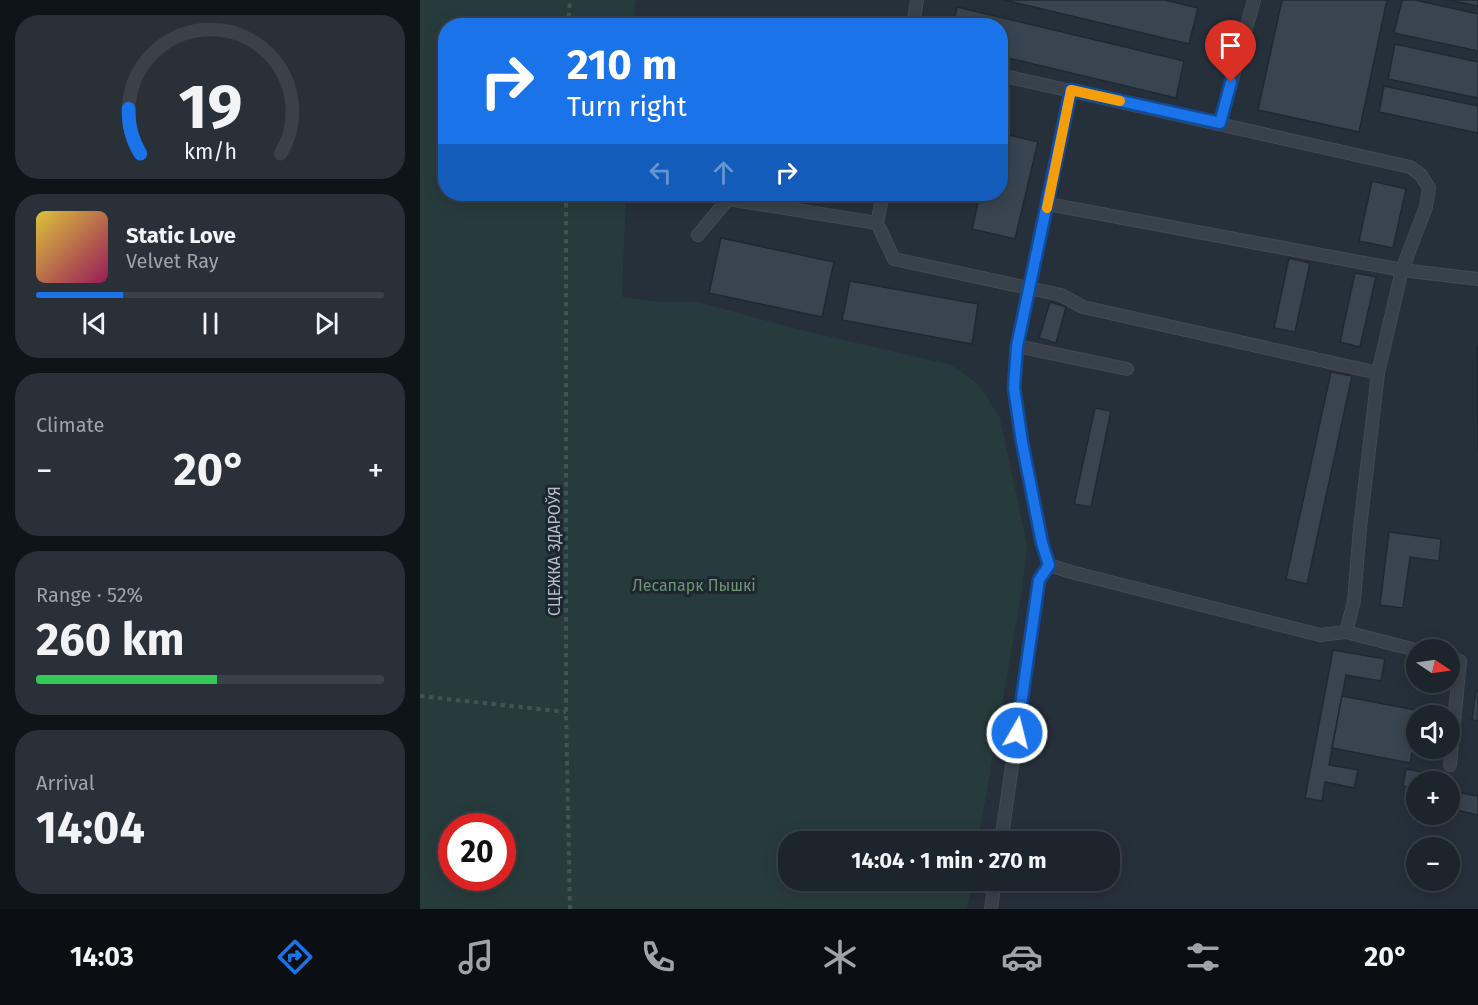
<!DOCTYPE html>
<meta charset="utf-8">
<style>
:root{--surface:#1c242c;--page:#293038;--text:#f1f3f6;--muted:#a0a4a9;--line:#3a4148;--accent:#1a73e8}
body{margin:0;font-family:"Fira Sans",sans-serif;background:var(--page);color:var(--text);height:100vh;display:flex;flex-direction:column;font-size:22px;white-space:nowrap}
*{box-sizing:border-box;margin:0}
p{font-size:20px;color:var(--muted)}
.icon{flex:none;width:33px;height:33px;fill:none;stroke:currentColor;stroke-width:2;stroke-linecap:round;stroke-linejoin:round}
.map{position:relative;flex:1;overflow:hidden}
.panel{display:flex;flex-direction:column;gap:15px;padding:15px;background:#0f1418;width:420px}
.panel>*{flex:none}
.guide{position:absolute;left:18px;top:18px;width:570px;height:183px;border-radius:24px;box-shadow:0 3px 15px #0003,0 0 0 2px var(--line);background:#1a73e8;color:#fff;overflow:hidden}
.needle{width:39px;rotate:103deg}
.fabs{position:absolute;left:986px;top:639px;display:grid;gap:12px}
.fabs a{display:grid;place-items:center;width:54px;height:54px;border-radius:50%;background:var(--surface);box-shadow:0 3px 15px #0003,0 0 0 2px var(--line);font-size:30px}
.speed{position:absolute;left:18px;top:813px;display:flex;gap:12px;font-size:30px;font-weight:700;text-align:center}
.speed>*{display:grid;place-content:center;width:78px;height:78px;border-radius:50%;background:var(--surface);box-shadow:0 3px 15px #0003,0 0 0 2px var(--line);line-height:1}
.speed .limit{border:9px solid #d22;background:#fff;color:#111}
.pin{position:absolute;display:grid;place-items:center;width:51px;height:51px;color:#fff;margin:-62px -26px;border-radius:50% 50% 50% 0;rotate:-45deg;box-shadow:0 0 6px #0007}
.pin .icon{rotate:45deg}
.me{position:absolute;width:66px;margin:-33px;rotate:8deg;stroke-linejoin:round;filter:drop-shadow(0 0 4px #0008)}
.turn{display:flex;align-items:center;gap:21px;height:126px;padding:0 30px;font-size:27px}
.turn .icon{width:78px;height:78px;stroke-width:2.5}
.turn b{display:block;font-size:42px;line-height:51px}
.lanes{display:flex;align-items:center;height:57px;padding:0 30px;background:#0003;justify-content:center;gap:30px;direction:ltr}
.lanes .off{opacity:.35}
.big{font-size:45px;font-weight:700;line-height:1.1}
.panel .card{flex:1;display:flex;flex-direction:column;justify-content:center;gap:9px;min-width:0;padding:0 21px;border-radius:24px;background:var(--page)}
.panel .dial{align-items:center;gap:0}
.dial svg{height:156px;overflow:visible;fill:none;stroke:var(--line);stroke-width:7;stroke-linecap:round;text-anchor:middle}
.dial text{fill:var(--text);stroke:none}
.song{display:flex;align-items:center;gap:18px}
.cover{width:72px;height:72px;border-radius:9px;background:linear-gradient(135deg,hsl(50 70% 55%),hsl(330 70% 35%))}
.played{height:6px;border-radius:3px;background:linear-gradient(90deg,var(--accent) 25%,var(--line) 25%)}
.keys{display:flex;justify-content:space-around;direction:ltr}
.heat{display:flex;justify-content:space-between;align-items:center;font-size:33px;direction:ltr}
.charge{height:9px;border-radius:4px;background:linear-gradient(90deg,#34c759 52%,var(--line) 0)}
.trip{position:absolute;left:358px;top:831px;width:342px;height:60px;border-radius:24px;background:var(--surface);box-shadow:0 3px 15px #0003,0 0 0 2px var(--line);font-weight:700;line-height:60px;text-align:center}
.tab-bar{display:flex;height:96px;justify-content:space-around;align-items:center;background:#0b0e12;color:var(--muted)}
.tab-bar .icon{width:42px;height:42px}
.tab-bar .current{color:var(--accent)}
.tab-bar b{font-size:27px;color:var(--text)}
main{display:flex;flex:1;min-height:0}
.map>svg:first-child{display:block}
.green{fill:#283b3c;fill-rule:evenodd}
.building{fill:#384550;stroke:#202932;stroke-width:1.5}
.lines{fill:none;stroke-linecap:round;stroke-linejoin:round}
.lane-casing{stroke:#424b54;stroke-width:14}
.path{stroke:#415454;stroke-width:4;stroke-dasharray:4.5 4.5;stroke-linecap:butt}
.lane{stroke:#39424b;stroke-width:12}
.route-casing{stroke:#114b97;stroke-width:15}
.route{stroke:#1a73e8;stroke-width:10}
.slow{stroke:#f59e0b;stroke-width:10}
.labels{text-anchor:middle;stroke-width:6;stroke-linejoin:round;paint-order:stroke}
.street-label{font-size:16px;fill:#b5bdc6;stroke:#1e2730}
.park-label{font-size:16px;fill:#6f9575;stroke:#1e2730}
</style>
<main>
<section class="panel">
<div class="card dial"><svg viewBox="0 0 100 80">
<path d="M14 69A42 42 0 1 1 86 69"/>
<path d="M14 69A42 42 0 0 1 8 46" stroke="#1a73e8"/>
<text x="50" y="56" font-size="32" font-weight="700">19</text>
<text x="50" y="72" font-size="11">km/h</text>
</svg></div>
<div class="card">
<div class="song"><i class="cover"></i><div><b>Static Love</b><p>Velvet Ray</p></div></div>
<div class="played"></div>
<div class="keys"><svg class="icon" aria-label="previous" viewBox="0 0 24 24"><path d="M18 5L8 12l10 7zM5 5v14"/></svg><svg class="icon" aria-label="pause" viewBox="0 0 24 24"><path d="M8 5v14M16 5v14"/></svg><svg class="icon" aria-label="next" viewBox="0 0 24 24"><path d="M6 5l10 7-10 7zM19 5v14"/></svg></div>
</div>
<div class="card"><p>Climate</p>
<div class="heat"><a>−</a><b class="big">20°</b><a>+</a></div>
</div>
<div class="card"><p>Range · 52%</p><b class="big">260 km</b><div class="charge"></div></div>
<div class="card"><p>Arrival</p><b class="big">14:04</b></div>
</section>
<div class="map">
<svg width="1058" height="909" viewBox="0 0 1058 909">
<rect width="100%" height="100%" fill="#26303b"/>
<path class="green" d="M0,0H215L214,25L26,26V194H206L202,297L239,302H278L377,329L531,365L558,384L580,418L607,546L602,590L558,841L369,842V880L552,881L547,909H0ZM32,826H82V878H32Z"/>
<g class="building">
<polygon points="584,0 745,0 778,8 769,44"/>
<polygon points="862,0 967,0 939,132 838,110"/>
<polygon points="982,0 995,0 1058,14 1058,51 974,33"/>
<polygon points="1029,0 1058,0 1058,6"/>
<polygon points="537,7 764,61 756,98 580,56 580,26 533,26"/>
<polygon points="975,44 1058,62 1058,98 968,79"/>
<polygon points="964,86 1058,106 1058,133 959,112"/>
<polygon points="580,133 618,142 595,239 552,229 560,194 580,194"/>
<polygon points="952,181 986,189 973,248 939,241"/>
<polygon points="301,238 414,262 402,317 289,293"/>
<polygon points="869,258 890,263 875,332 854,328"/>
<polygon points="935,273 956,277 940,347 920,342"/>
<polygon points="430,281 558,304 552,344 422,320"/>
<polygon points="630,302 646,307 636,343 619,338"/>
<polygon points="1057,347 1058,347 1058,451"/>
<polygon points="911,372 932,376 887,584 866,579"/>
<polygon points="675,408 691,411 671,507 654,504"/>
<polygon points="969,532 1021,539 1019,561 990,557 983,608 960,605"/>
<polygon points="913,650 965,659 961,681 926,675 909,765 938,770 934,788 905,782 902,801 885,798"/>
<polygon points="1056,691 1058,691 1058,721 1052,720"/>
<polygon points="922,696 1001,711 1000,716 996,716 996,735 990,763 912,748"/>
<polygon points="986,769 1032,778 1029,790 1029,782 996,782 996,789 983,786"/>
<polygon points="1041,793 1058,796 1058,815 1037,810"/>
</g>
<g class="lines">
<defs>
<g id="lane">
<polyline points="493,26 497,0"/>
<polyline points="580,75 990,167 1001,175 1009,188 1006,207 982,270 958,373 940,528 934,601 926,632"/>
<polyline points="651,90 597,346 594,388 602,442 622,543 629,565 651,572 900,635 926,632 996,650"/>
<polyline points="800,123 834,0"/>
<polyline points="463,194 457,223 474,259 641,295 663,307 958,373"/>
<polyline points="628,204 982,270 1058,279"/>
<polyline points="278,235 308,199 457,223"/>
<polyline points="597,346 707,369"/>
<polyline points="1029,658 1040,661 1030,765"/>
<polyline points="581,842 619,580 629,565"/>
<polyline points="571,909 575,880"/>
</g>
</defs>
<use href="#lane" class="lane-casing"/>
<g class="path">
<polyline points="148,26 150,0"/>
<polyline points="146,194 146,712 150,909"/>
<polyline points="0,696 146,712"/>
</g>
<use href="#lane" class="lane"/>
</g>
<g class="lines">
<defs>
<polyline id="route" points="597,733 619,580 629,565 622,543 602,442 594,388 597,346 651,90 800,123 811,82"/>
</defs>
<use href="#route" class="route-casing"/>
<use href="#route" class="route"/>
<polyline class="slow" points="627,208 651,90 700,101"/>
</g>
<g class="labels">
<g class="street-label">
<text transform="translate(134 551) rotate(-90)" y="6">СЦЕЖКА ЗДАРОЎЯ</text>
</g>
<g class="park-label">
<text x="274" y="591">Лесапарк Пышкі</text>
</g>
</g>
</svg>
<div class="fabs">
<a><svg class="needle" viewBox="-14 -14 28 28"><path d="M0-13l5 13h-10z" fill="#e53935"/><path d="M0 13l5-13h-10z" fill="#a0a4a9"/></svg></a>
<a><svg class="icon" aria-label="sound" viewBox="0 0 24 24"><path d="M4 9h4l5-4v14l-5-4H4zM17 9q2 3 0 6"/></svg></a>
<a>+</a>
<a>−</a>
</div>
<div class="speed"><div class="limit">20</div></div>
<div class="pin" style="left:811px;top:82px;background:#d93025"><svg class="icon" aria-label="arrive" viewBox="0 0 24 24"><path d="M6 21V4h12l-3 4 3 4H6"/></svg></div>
<svg class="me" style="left:597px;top:733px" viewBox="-20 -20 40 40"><circle r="17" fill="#1a73e8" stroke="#fff" stroke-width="3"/><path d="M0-11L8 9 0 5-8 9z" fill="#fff"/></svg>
<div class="trip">14:04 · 1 min · 270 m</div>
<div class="guide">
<div class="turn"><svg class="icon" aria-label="right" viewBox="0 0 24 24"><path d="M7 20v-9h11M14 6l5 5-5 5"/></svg><div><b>210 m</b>Turn right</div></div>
<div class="lanes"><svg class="icon off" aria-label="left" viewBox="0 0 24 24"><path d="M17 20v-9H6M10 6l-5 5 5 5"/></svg><svg class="icon off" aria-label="ahead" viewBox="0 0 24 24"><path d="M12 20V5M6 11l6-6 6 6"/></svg><svg class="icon" aria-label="right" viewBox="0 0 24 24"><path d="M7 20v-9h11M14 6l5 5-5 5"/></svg></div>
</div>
</div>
</main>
<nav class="tab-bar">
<b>14:03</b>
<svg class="icon current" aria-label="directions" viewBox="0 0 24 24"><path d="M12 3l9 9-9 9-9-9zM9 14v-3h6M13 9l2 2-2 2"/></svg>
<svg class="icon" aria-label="music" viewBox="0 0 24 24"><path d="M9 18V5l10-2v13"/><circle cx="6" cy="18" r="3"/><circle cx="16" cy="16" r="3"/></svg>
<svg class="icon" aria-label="phone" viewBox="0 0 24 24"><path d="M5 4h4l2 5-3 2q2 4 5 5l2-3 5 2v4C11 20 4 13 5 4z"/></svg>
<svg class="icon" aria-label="climate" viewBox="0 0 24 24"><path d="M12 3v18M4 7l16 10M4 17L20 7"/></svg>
<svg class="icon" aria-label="car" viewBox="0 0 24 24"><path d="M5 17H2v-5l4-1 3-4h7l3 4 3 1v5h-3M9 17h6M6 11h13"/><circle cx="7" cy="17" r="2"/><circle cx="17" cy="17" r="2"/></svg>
<svg class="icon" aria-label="filters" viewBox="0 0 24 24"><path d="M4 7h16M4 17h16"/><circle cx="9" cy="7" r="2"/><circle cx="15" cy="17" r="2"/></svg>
<b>20°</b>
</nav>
